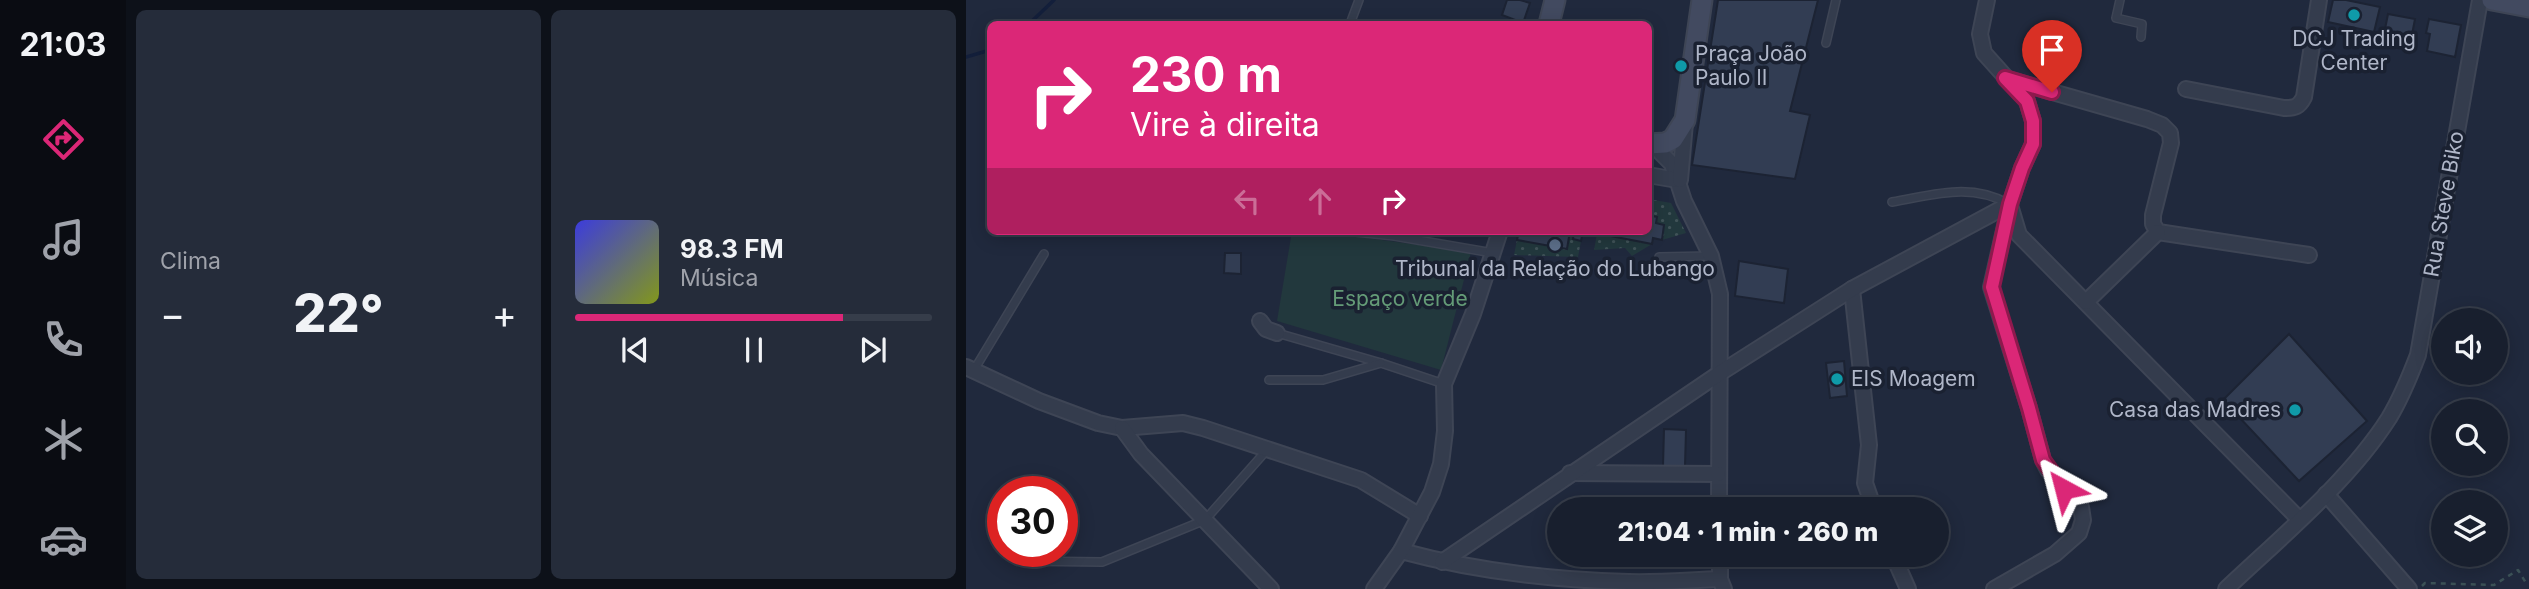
<!DOCTYPE html>
<html lang="pt">
<meta charset="utf-8">
<style>
:root{--surface:#181f2e;--page:#252c3a;--text:#f1f3f6;--muted:#9fa2aa;--line:#363d4a;--accent:#db2777}
body{margin:0;font-family:Inter,sans-serif;background:var(--page);color:var(--text);height:100vh;display:flex;flex-direction:column;font-size:26px;white-space:nowrap}
*{box-sizing:border-box;margin:0}
p{font-size:23px;color:var(--muted)}
.icon{flex:none;width:38px;height:38px;fill:none;stroke:currentColor;stroke-width:2;stroke-linecap:round;stroke-linejoin:round}
.map{position:relative;flex:1;overflow:hidden}
.sheet{display:flex;flex-direction:column;gap:10px;padding:10px;background:#0d1119;width:840px}
.sheet>*{flex:none}
.hud{position:absolute;left:21px;top:21px;width:665px;height:214px;border-radius:10px;box-shadow:0 4px 18px #0003,0 0 0 2px var(--line);background:#db2777;color:#fff;overflow:hidden}
.tools{position:absolute;left:1465px;top:308px;display:grid;gap:14px}
.tools a{display:grid;place-items:center;width:77px;height:77px;border-radius:50%;background:var(--surface);box-shadow:0 4px 18px #0003,0 0 0 2px var(--line);font-size:35px}
.speed{position:absolute;left:21px;top:476px;display:flex;gap:14px;font-size:35px;font-weight:700;text-align:center}
.speed>*{display:grid;place-content:center;width:91px;height:91px;border-radius:50%;background:var(--surface);box-shadow:0 4px 18px #0003,0 0 0 2px var(--line);line-height:1}
.speed .limit{border:10px solid #d22;background:#fff;color:#111}
.pin{position:absolute;display:grid;place-items:center;width:60px;height:60px;color:#fff;margin:-72px -30px;border-radius:50% 50% 50% 0;rotate:-45deg;box-shadow:0 0 7px #0007}
.pin .icon{rotate:45deg}
.me{position:absolute;width:77px;margin:-38px;rotate:322deg;stroke-linejoin:round;filter:drop-shadow(0 0 5px #0008)}
.turn{display:flex;align-items:center;gap:24px;height:147px;padding:0 28px;font-size:32px}
.turn .icon{width:91px;height:91px;stroke-width:2.5}
.turn b{display:block;font-size:49px;line-height:60px}
.lanes{display:flex;align-items:center;height:66px;padding:0 28px;background:#0003;justify-content:center;gap:35px;direction:ltr}
.lanes .off{opacity:.35}
.big{font-size:52px;font-weight:800;line-height:1.1}
.sheet .tile{flex:1;display:flex;flex-direction:column;justify-content:center;gap:10px;min-width:0;padding:0 24px;border-radius:10px;background:var(--page)}
.song{display:flex;align-items:center;gap:21px}
.cover{width:84px;height:84px;border-radius:10px;background:linear-gradient(135deg,hsl(240 70% 55%),hsl(70 70% 35%))}
.played{height:7px;border-radius:4px;background:linear-gradient(90deg,var(--accent) 75%,var(--line) 75%)}
.keys{display:flex;justify-content:space-around;direction:ltr}
.heat{display:flex;justify-content:space-between;align-items:center;font-size:38px;direction:ltr}
.sheet .tiles{flex:1;display:grid;gap:10px;grid-template-columns:repeat(2,1fr)}
.trip{position:absolute;left:581px;top:497px;width:402px;height:70px;border-radius:35px;background:var(--surface);box-shadow:0 4px 18px #0003,0 0 0 2px var(--line);font-weight:800;line-height:70px;text-align:center}
main{display:flex;flex:1;min-height:0}
.tabs{display:flex;flex-direction:column;width:126px;justify-content:space-around;align-items:center;background:#0a0c12;color:var(--muted)}
.tabs .icon{width:49px;height:49px}
.tabs .selected{color:var(--accent)}
.tabs b{font-size:32px;color:var(--text)}
.map>svg:first-child{display:block}
.green{fill:#22383d}
.garden{fill:url(#garden-dots)}
.lines{fill:none;stroke-linecap:round;stroke-linejoin:round}
.stream{stroke:#131f3b;stroke-width:3.5}
.building{fill:#323d53;stroke:#1c2333;stroke-width:2}
.lane-casing{stroke:#3e4555;stroke-width:10}
.street-casing{stroke:#3e4555;stroke-width:18}
.secondary-casing{stroke:#3e4555;stroke-width:23}
.path{stroke:#3b5156;stroke-width:2.5;stroke-dasharray:5 5;stroke-linecap:butt}
.lane{stroke:#343c4d;stroke-width:7}
.street{stroke:#343c4d;stroke-width:14}
.secondary{stroke:#424a60;stroke-width:19}
.route-casing{stroke:#8e194d;stroke-width:18}
.route{stroke:#db2777;stroke-width:12}
.culture-dot{fill:#0f9aa8;stroke:#1a2131;stroke-width:2.5}
.service-dot{fill:#5c6f8a;stroke:#1a2131;stroke-width:2.5}
.labels{text-anchor:middle;stroke-width:7;stroke-linejoin:round;paint-order:stroke}
.poi-label{font-size:21px;fill:#afb6c8;stroke:#1a2131}
.street-label{font-size:21px;fill:#afb6c8;stroke:#1a2131}
.park-label{font-size:21px;fill:#649b77;stroke:#1a2131}
</style>
<main>
<nav class="tabs">
<b>21:03</b>
<svg class="icon selected" aria-label="directions" viewBox="0 0 24 24"><path d="M12 3l9 9-9 9-9-9zM9 14v-3h6M13 9l2 2-2 2"/></svg>
<svg class="icon" aria-label="music" viewBox="0 0 24 24"><path d="M9 18V5l10-2v13"/><circle cx="6" cy="18" r="3"/><circle cx="16" cy="16" r="3"/></svg>
<svg class="icon" aria-label="phone" viewBox="0 0 24 24"><path d="M5 4h4l2 5-3 2q2 4 5 5l2-3 5 2v4C11 20 4 13 5 4z"/></svg>
<svg class="icon" aria-label="climate" viewBox="0 0 24 24"><path d="M12 3v18M4 7l16 10M4 17L20 7"/></svg>
<svg class="icon" aria-label="car" viewBox="0 0 24 24"><path d="M5 17H2v-5l4-1 3-4h7l3 4 3 1v5h-3M9 17h6M6 11h13"/><circle cx="7" cy="17" r="2"/><circle cx="17" cy="17" r="2"/></svg>
</nav>
<section class="sheet">
<div class="tiles">
<div class="tile"><p>Clima</p>
<div class="heat"><a>−</a><b class="big">22°</b><a>+</a></div>
</div>
<div class="tile">
<div class="song"><i class="cover"></i><div><b>98.3 FM</b><p>Música</p></div></div>
<div class="played"></div>
<div class="keys"><svg class="icon" aria-label="previous" viewBox="0 0 24 24"><path d="M18 5L8 12l10 7zM5 5v14"/></svg><svg class="icon" aria-label="pause" viewBox="0 0 24 24"><path d="M8 5v14M16 5v14"/></svg><svg class="icon" aria-label="next" viewBox="0 0 24 24"><path d="M6 5l10 7-10 7zM19 5v14"/></svg></div>
</div>
</div>
</section>
<div class="map">
<svg width="1563" height="589" viewBox="0 0 1563 589">
<defs>
<pattern id="garden-dots" width="8" height="8" patternUnits="userSpaceOnUse" patternTransform="scale(1.75)"><rect width="8" height="8" fill="#22383d"/><path d="M2 2h.1M6 6h.1" fill="none" stroke="#405358" stroke-width="1.8" stroke-linecap="round"/></pattern>
</defs>
<rect width="100%" height="100%" fill="#20293d"/>
<polygon class="green" points="326,231 349,231 505,252 475,370 311,321"/>
<g class="garden">
<polygon points="682,199 705,203 720,233 696,240 698,225 690,223 691,217 683,215"/>
<polygon points="604,231 608,231 607,239 615,241 612,257 548,255 551,240 601,249"/>
<polygon points="631,234 686,244 666,256 659,248 628,250"/>
</g>
<g class="lines">
<g class="stream">
<polyline points="63,24 88,0"/>
<polyline points="0,57 24,50"/>
</g>
</g>
<g class="building">
<polygon points="541,0 554,0 564,3 557,23 536,15"/>
<polygon points="752,0 852,0 824,111 844,115 829,179 726,165"/>
<polygon points="1367,0 1380,0 1414,7 1408,32 1362,22"/>
<polygon points="1422,14 1449,19 1444,45 1417,39"/>
<polygon points="1463,19 1495,25 1489,57 1461,51 1464,34 1460,33"/>
<polygon points="682,215 691,217 690,223 698,225 696,240 687,238 686,244 619,231 682,231"/>
<polygon points="553,231 604,231 601,249 551,240"/>
<polygon points="608,231 617,231 615,241 607,239"/>
<polygon points="259,253 275,253 275,274 258,273"/>
<polygon points="773,261 822,269 818,303 769,296"/>
<polygon points="1323,334 1401,421 1333,481 1257,400"/>
<polygon points="878,361 881,396 864,398 860,363"/>
<polygon points="698,429 720,430 719,466 697,466"/>
</g>
<g class="lines">
<defs>
<g id="lane">
<polyline points="1154,0 1150,18 1176,24 1175,37"/>
<polyline points="384,24 393,0"/>
<polyline points="860,43 870,0"/>
<path d="M926,202C968,195 1004,182 1043,204"/>
<polyline points="380,231 428,236 527,253"/>
<polyline points="693,257 745,256"/>
<polyline points="311,333 415,363 478,384"/>
<polyline points="8,370 78,254"/>
<polyline points="303,380 357,380 415,363"/>
<polyline points="53,561 136,562 239,520 300,451"/>
</g>
<g id="street">
<polyline points="1021,0 1014,34 1018,53 1061,101 1067,121 1067,144 1056,168 1044,204 1025,287 1063,408 1077,460 1082,470 1115,507 1117,520 1113,533 1089,554 1028,589"/>
<polyline points="1041,79 1181,119 1196,125 1204,133 1205,143 1187,215 1187,224 1192,232 1343,255"/>
<path d="M1220,89L1318,108C1329,108 1333,107 1338,97L1353,0"/>
<polyline points="687,145 706,164 718,201 745,256 754,294 753,509"/>
<polyline points="682,175 711,180"/>
<polyline points="714,180 719,123"/>
<polyline points="1044,205 1053,235 1333,519"/>
<polyline points="886,289 903,445 899,483 908,509"/>
<polyline points="1120,302 1192,232"/>
<polyline points="294,321 300,329 311,333"/>
<polyline points="0,367 73,401 132,423 156,428 217,423 237,428 395,480 454,516"/>
<polyline points="156,428 175,454 305,589"/>
<polyline points="604,473 752,474"/>
<polyline points="1360,494 1443,589"/>
<path d="M435,551C509,571 587,580 663,582C693,583 724,580 754,579"/>
<polyline points="754,555 754,579 758,589"/>
<polyline points="927,555 942,589"/>
<polyline points="476,562 754,373 886,289 1044,204"/>
<polyline points="408,589 435,551 466,492 475,464 479,431 478,384 507,314 534,231"/>
<path d="M1260,589C1314,538 1383,481 1423,418C1435,398 1444,376 1452,355L1514,0"/>
</g>
<g id="secondary">
<polyline points="1526,0 1563,7"/>
<polyline points="583,24 589,0"/>
<polyline points="682,144 699,143 707,139 719,120 736,0"/>
</g>
</defs>
<use href="#lane" class="lane-casing"/>
<use href="#street" class="street-casing"/>
<use href="#secondary" class="secondary-casing"/>
<polyline class="path" points="1456,586 1459,583 1528,585 1552,570 1560,583"/>
<use href="#lane" class="lane"/>
<use href="#street" class="street"/>
<use href="#secondary" class="secondary"/>
</g>
<g class="lines">
<defs>
<polyline id="route" points="1086,92 1039,78 1061,101 1067,121 1067,144 1056,168 1044,204 1026,287 1063,408 1077,460 1098,489"/>
</defs>
<use href="#route" class="route-casing"/>
<use href="#route" class="route"/>
</g>
<g class="culture-dot">
<circle cx="1388" cy="15" r="7"/>
<circle cx="715" cy="66" r="7"/>
<circle cx="871" cy="379" r="7"/>
<circle cx="1329" cy="410" r="7"/>
</g>
<circle class="service-dot" cx="589" cy="245" r="7"/>
<g class="labels">
<g class="poi-label">
<text x="1388" y="46">DCJ Trading<tspan x="1388" dy="24">Center</tspan></text>
<text x="729" y="61" text-anchor="start">Praça João<tspan x="729" dy="24">Paulo II</tspan></text>
<text x="589" y="276">Tribunal da Relação do Lubango</text>
<text x="885" y="386" text-anchor="start">EIS Moagem</text>
<text x="1315" y="417" text-anchor="end">Casa das Madres</text>
</g>
<g class="street-label">
<text transform="translate(1478 204) rotate(-80)" y="7">Rua Steve Biko</text>
</g>
<g class="park-label">
<text x="434" y="306">Espaço verde</text>
</g>
</g>
</svg>
<div class="tools">
<a><svg class="icon" aria-label="sound" viewBox="0 0 24 24"><path d="M4 9h4l5-4v14l-5-4H4zM17 9q2 3 0 6"/></svg></a>
<a><svg class="icon" aria-label="search" viewBox="0 0 24 24"><circle cx="10" cy="10" r="6"/><path d="M15 15l6 6"/></svg></a>
<a><svg class="icon" aria-label="layers" viewBox="0 0 24 24"><path d="M12 4l9 5-9 5-9-5zM3 14l9 5 9-5"/></svg></a>
</div>
<div class="speed"><div class="limit">30</div></div>
<div class="pin" style="left:1086px;top:92px;background:#d93025"><svg class="icon" aria-label="arrive" viewBox="0 0 24 24"><path d="M6 21V4h12l-3 4 3 4H6"/></svg></div>
<svg class="me" style="left:1098px;top:489px" viewBox="-20 -20 40 40"><path d="M0-17L14 15 0 8-14 15z" fill="#db2777" stroke="#fff" stroke-width="4"/></svg>
<div class="trip">21:04 · 1 min · 260 m</div>
<div class="hud">
<div class="turn"><svg class="icon" aria-label="right" viewBox="0 0 24 24"><path d="M7 20v-9h11M14 6l5 5-5 5"/></svg><div><b>230 m</b>Vire à direita</div></div>
<div class="lanes"><svg class="icon off" aria-label="left" viewBox="0 0 24 24"><path d="M17 20v-9H6M10 6l-5 5 5 5"/></svg><svg class="icon off" aria-label="ahead" viewBox="0 0 24 24"><path d="M12 20V5M6 11l6-6 6 6"/></svg><svg class="icon" aria-label="right" viewBox="0 0 24 24"><path d="M7 20v-9h11M14 6l5 5-5 5"/></svg></div>
</div>
</div>
</main>
